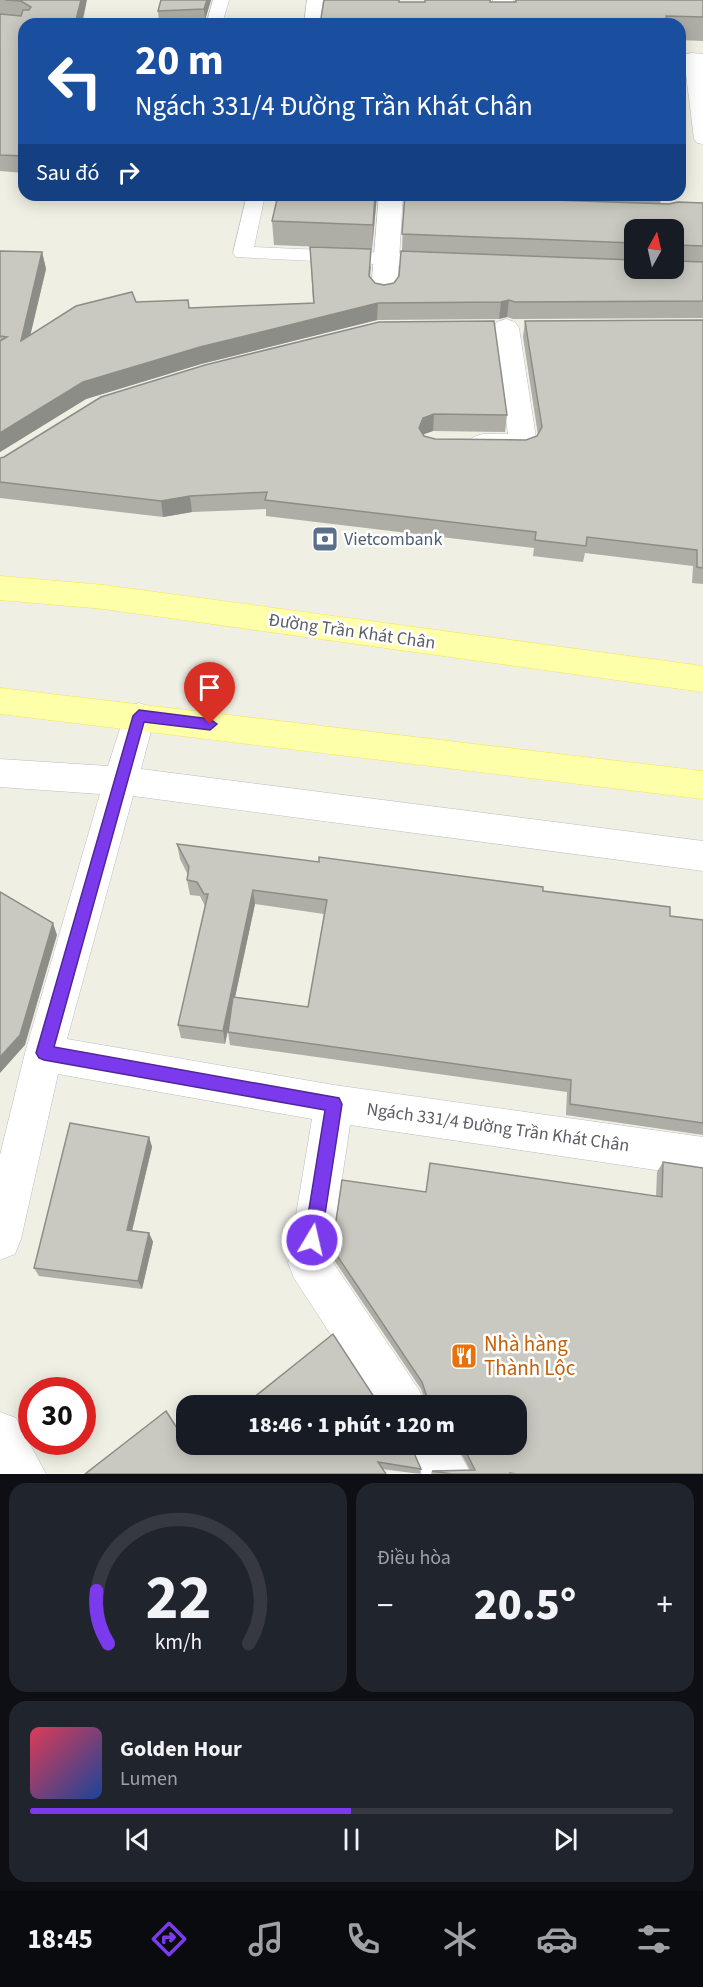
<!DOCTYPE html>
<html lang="vi">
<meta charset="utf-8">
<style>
:root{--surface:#171b24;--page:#20242c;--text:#f1f3f6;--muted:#9ea1a6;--line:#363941;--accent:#7c3aed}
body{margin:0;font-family:"Source Sans 3",sans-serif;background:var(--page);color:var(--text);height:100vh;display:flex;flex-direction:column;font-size:22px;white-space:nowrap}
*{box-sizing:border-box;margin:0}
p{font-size:20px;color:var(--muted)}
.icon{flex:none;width:33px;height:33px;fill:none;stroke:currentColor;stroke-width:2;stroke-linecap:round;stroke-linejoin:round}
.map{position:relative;height:1474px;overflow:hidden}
.details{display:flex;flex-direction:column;gap:9px;padding:9px;background:#0d0f14;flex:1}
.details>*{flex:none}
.hud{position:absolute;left:18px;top:18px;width:668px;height:183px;border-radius:18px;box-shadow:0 3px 15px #0003;background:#1a4fa0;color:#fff;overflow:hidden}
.needle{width:39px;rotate:8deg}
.tools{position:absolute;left:624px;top:219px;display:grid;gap:12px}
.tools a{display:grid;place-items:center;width:60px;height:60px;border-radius:12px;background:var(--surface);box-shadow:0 3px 15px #0003;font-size:30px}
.speed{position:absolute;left:18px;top:1377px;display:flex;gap:12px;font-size:30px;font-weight:700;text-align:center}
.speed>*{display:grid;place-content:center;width:78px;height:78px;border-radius:50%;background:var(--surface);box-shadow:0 3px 15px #0003;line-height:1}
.speed .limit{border:9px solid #d22;background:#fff;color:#111}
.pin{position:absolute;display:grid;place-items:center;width:51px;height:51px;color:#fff;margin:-62px -26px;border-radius:50% 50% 50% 0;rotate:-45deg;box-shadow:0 0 6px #0007}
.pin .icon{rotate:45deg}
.me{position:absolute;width:66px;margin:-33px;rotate:9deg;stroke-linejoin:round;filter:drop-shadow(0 0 4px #0008)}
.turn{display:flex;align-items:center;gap:21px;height:126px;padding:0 18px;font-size:27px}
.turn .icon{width:78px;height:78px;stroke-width:2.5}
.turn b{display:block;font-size:42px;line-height:51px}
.then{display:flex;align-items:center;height:57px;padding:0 18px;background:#0003;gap:12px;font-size:22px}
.big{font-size:45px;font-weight:800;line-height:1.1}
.details .tile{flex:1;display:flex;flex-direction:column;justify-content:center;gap:9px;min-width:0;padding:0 21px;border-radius:18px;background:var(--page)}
.details .dial{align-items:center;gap:0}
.dial svg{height:156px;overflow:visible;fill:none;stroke:var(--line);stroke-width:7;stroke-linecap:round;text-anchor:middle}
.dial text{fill:var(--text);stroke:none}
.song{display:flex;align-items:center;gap:18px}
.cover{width:72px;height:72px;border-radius:9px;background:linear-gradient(135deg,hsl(350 70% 55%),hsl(220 70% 35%))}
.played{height:6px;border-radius:3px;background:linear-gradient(90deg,var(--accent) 50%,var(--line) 50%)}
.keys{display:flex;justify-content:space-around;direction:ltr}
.heat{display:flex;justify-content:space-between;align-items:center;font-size:33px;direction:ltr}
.details .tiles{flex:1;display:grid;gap:9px;grid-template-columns:1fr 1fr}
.tile:last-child{grid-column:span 2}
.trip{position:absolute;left:176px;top:1395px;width:351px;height:60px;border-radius:18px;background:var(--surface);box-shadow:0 3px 15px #0003;font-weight:800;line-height:60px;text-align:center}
.dock{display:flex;height:96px;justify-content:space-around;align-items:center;background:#090b0e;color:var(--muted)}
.dock .icon{width:42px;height:42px}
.dock .selected{color:var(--accent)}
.dock b{font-size:27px;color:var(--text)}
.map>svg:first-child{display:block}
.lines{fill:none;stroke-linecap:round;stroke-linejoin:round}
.service-casing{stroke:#bcbdc3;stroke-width:1}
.minor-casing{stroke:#bcbdc3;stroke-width:1}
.primary-casing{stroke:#f5e457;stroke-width:1}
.service{fill:#fff;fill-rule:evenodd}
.minor{fill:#fff;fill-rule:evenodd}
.primary{fill:#feffa9;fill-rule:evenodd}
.wall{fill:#aeada6;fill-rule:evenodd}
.shaded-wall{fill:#8d8d87}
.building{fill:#cac9c1;stroke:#8d8d87;stroke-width:1.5}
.route{fill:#7c3aed;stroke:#51269a;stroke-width:1.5}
.labels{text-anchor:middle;stroke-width:5;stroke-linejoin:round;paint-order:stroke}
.service-label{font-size:18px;fill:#4e5e75;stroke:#fff;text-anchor:start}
.street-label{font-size:18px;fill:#5c5e65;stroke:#fff}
.near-food-label{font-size:21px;fill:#c56008;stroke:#fff;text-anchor:start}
</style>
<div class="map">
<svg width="703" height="1474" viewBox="0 0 703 1474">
<rect width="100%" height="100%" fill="#efefe4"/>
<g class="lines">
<defs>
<g id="service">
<polygon points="213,0 229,0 222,24 208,24 207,22"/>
<polygon points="307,0 323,0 320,24 304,24"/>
<polygon points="692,53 703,54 703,144 697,143 694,139 684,58 686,54"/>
<polygon points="247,195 265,195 254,247 435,255 442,257 445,261 442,265 435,267 236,257 233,253"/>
</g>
<g id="minor">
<polygon points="493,0 513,0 512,24 490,24"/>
<polygon points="379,195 403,195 397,292 393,298 384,300 375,298 371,292"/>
<path d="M506,319L515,322L519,328L537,444L533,451C515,456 491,456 473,451L469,444L473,437L483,434H508L493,328L497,322Z"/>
<polygon points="139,703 151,707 155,716 141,769 703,841 703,871 133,796 67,1039 334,1085 703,1137 703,1177 350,1125 330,1258 419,1390 425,1406 377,1406 294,1278 288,1263 312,1119 58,1074 21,1239 15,1254 0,1260 0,1155 25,1053 100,794 0,787 0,759 108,766 127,707"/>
<polygon points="0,1412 16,1418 46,1474 0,1474"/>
<polygon points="407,1444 455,1444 471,1474 422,1474"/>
</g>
<g id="primary">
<polygon points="0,576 104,585 703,666 703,692 104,609 0,600"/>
<polygon points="0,688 703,771 703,799 0,714"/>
</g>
</defs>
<use href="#service" class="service-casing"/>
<use href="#minor" class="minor-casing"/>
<use href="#primary" class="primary-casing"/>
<use href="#service" class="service"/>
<use href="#minor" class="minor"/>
<use href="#primary" class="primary"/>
</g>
<g class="wall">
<polygon points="0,0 86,0 24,24 24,173 0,171"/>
<polygon points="211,0 205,20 159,21 158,11"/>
<polygon points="425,0 491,0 491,2 514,2 515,0 703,0 703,41 680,40 680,24 320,24 402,2 425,2"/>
<polygon points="377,195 372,249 274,245 272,221"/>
<path d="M404,195H662L660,204L703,203V318L513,319L507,317L499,319L377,320L201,364L86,399L0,452V251L42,252L46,269L30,335L136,302L189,308L313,303L310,247L371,266L370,278L375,283L384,285L394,283L399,276L402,251ZM634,230H674V268H634Z"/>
<polygon points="703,320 703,584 692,583 693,566 585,553 583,562 533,556 534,548 266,516 266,509 192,512 163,517 0,498 0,458 4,457 101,397 507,415 505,432 433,431 423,434 424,436 435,439 526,440 538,435 523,337 525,321"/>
<path d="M177,844L543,891L670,916L703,920V1135L566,1115L567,1092L230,1045L228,1032L229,1023L225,1044L181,1038L178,1025L205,906L200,896L190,895L187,880L188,875L180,859ZM255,904L324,914L308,1007L235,997Z"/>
<polygon points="149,1137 152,1147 132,1231 149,1233 153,1242 142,1289 39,1276 34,1268"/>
<polygon points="663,1162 703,1474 431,1474 432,1471 470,1470 456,1444 516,1444 376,1400 425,1400 421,1389 332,1257 332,1248 426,1192 656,1196 657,1172"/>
<polygon points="410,1444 421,1469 420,1474 382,1469 189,1448"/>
</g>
<g class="shaded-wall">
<polygon points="81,0 87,0 82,24 75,24"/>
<polygon points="207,0 211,0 205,20 204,9"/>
<polygon points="375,195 377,195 372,249 373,225"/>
<polygon points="678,245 674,262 674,263 675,249"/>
<polygon points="42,252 46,269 25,358 21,341"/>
<polygon points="509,300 507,317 499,319 501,302"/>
<polygon points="378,303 377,320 201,364 86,399 0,452 0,433 83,382 200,347"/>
<polygon points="434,414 433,431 422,435 419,428 423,418"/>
<polygon points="190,496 192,512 163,517 161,501"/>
<polygon points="253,890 255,904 225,1044 223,1031"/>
<polygon points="53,923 57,935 25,1045 0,1073 0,1057"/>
<polygon points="149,1137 152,1147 130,1239 127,1230"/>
<polygon points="149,1233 153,1242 142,1289 138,1281"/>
</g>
<g class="building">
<polygon points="5,0 81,0 75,24 24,24 24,156 0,155 0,14 21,16 23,10 29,10 31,7 21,1"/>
<polygon points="161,0 207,0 204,9 158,11"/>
<polygon points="324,0 399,0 399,2 425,2 425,0 490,0 490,2 516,2 516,0 703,0 703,17 666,16 667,24 320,24"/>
<polygon points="278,195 375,195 373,225 272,221"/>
<polygon points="405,195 669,204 678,202 703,203 703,246 678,245 675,249 674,249 674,230 634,230 634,243 402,234"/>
<polygon points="310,247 371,249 369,276 375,283 384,285 394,283 399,276 401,251 634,260 634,268 674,268 674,261 703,262 703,301 515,302 509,300 501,302 378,303 200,347 83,382 0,433 0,341 7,337 0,336 0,251 42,252 21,341 76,306 132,292 136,302 188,300 189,308 314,303"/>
<polygon points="703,320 703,568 697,567 697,550 587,537 586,546 535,540 536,532 265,500 267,492 190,496 161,501 0,482 0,458 4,457 101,397 205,365 379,322 494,321 507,415 434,414 423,418 419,428 424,436 435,439 526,440 537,436 542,427 525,321"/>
<polygon points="177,844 319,862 319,857 543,887 543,891 670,907 670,916 703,920 703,1123 570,1104 571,1080 228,1032 233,997 308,1007 327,900 253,890 223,1031 178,1025 208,894 204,894 197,882 187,880 189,867"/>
<polygon points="0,892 53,923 20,1035 0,1057"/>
<polygon points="70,1123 149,1137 127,1230 149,1233 138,1281 34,1268"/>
<polygon points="663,1162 703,1168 703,1474 516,1474 510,1473 510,1474 452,1474 432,1471 475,1470 462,1444 516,1444 516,1406 243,1406 333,1334 376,1400 428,1400 422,1382 332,1248 342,1180 426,1192 430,1163 662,1197"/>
<polygon points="166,1411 186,1442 186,1444 187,1444 189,1448 193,1444 410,1444 421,1469 378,1462 386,1474 85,1474"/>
</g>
<polygon class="route" points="139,710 210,719 217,724 210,730 144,722 54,1047 339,1098 342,1104 321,1240 318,1247 312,1249 306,1247 304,1240 325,1110 44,1060 39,1058 36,1053 133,716"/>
<defs>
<symbol id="bank-square" viewBox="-11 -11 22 22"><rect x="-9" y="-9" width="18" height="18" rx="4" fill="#5c6f8a" stroke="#fff"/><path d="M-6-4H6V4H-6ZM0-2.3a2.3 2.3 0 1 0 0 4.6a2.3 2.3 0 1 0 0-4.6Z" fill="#fff"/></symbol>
<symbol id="restaurant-square" viewBox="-11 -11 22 22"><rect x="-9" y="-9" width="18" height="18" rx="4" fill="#e8710a" stroke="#fff"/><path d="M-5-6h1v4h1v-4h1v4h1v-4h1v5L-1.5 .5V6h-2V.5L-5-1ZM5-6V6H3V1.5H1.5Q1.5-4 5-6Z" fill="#fff"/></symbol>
</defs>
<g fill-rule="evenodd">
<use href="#bank-square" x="310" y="524" width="30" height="30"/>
<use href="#restaurant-square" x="449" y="1341" width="30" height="30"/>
</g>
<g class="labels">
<g class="service-label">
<text x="344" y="545">Vietcombank</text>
</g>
<g class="street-label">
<text transform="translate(352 631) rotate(8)" y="6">Đường Trần Khát Chân</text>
<text transform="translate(498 1127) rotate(8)" y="6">Ngách 331/4 Đường Trần Khát Chân</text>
</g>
<g class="near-food-label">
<text x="484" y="1351">Nhà hàng<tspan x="484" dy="24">Thành Lộc</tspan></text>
</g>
</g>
</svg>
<div class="tools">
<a><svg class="needle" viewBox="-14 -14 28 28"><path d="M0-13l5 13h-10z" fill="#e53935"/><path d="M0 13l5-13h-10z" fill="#9ea1a6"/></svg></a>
</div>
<div class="speed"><div class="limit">30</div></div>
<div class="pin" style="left:210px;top:724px;background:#d93025"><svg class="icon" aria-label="arrive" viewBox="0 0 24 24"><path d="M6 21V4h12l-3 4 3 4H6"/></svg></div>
<svg class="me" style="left:312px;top:1240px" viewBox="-20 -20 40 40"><circle r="17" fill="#7c3aed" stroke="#fff" stroke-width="3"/><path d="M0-11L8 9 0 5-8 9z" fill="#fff"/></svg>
<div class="trip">18:46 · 1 phút · 120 m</div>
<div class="hud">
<div class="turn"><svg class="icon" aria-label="left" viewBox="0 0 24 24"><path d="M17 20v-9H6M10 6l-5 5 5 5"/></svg><div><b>20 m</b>Ngách 331/4 Đường Trần Khát Chân</div></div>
<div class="then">Sau đó<svg class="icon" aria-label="right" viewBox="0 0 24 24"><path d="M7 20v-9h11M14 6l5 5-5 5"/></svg></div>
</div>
</div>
<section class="details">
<div class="tiles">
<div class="tile dial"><svg viewBox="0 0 100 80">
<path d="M14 69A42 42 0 1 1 86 69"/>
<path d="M14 69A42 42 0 0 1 8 42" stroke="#7c3aed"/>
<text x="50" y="56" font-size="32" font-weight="700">22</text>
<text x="50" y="72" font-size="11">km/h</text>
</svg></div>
<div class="tile"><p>Điều hòa</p>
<div class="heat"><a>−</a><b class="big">20.5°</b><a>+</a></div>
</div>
<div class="tile">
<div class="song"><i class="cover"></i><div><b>Golden Hour</b><p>Lumen</p></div></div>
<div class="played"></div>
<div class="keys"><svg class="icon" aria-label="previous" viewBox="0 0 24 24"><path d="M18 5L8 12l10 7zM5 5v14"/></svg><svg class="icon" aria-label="pause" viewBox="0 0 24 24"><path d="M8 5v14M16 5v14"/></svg><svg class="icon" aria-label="next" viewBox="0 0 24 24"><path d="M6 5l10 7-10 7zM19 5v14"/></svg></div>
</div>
</div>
</section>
<nav class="dock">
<b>18:45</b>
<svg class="icon selected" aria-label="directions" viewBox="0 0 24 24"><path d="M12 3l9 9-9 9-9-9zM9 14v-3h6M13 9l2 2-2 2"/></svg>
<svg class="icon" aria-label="music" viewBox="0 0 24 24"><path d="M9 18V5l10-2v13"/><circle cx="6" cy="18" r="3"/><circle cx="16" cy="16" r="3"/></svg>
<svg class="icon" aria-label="phone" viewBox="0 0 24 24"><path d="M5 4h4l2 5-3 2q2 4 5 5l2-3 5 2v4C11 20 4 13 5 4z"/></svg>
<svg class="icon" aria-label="climate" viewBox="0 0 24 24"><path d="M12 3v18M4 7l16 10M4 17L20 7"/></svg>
<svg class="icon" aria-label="car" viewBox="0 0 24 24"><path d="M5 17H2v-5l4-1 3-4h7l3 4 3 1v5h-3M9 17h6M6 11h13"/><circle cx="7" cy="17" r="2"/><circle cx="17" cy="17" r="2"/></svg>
<svg class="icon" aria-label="filters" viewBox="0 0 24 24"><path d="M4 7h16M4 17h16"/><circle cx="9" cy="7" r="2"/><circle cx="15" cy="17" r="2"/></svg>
</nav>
